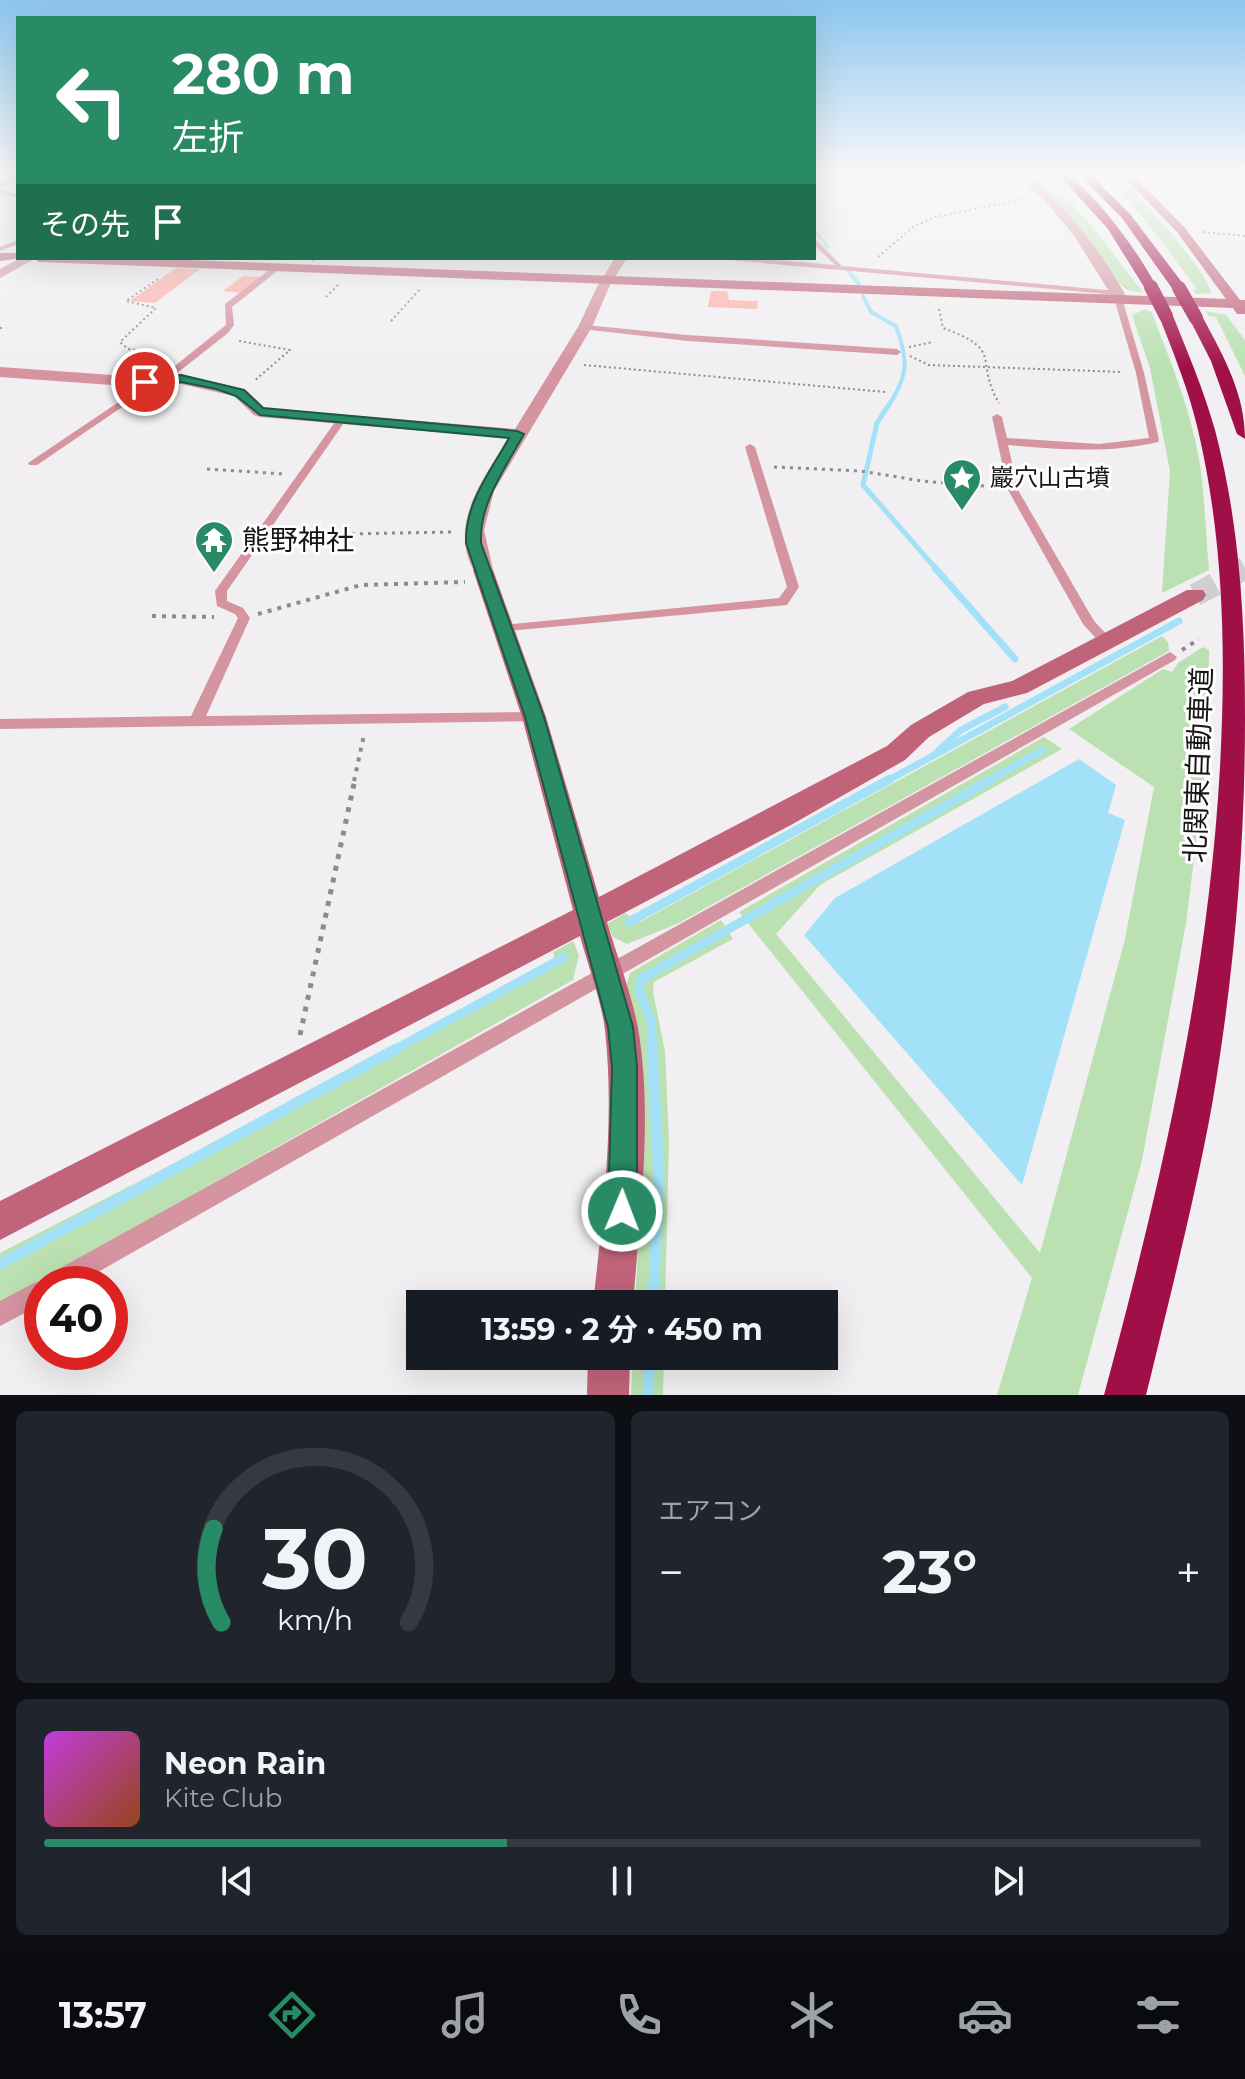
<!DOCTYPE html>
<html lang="ja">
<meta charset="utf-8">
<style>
:root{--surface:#171b24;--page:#20242c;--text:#f1f3f6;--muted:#9ea1a6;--line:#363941;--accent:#288b65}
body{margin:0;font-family:Montserrat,"Noto Sans JP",sans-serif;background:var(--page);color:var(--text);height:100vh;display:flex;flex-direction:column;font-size:30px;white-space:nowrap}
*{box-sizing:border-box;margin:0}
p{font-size:26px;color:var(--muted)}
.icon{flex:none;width:44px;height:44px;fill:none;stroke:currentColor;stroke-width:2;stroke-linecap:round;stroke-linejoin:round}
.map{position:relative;height:1395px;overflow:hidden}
.drawer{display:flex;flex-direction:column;gap:16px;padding:16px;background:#0d0f14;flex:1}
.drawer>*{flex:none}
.banner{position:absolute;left:16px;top:16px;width:800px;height:244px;border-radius:0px;box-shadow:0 8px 32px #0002;background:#288b65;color:#fff;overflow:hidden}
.speed{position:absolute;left:24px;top:1266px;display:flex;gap:16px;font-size:40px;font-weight:700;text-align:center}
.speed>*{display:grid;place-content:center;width:104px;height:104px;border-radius:50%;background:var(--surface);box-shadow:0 8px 32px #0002;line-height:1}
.speed .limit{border:12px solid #d22;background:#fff;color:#111}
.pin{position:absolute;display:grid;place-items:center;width:68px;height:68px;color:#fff;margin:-34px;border:4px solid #fff;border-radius:50%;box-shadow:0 2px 8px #0007}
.me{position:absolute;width:88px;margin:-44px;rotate:1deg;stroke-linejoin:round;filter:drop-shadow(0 0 6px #0008)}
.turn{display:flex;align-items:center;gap:28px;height:168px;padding:0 24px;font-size:36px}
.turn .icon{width:104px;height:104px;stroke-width:2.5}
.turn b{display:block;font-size:56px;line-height:68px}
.then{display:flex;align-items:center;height:76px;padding:0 24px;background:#0003;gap:16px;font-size:30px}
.big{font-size:60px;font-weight:700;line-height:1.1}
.drawer .tile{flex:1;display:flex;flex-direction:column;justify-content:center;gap:12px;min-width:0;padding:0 28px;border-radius:12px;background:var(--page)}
.drawer .dial{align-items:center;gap:0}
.dial svg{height:208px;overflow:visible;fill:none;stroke:var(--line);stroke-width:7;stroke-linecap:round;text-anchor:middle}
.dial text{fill:var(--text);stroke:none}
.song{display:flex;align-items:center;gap:24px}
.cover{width:96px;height:96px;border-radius:12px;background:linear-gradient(135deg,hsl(290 70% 55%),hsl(20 70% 35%))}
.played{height:8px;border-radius:4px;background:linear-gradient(90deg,var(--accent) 40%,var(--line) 40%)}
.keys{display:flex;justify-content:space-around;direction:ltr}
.heat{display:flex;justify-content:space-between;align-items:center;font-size:44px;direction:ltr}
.drawer .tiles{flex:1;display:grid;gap:16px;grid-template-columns:1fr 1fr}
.tile:last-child{grid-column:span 2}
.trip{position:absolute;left:406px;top:1290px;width:432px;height:80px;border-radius:0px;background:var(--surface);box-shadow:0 8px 32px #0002;font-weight:700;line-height:80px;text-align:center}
.menu{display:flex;height:128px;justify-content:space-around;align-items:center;background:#090b0e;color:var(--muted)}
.menu .icon{width:56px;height:56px}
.menu .selected{color:var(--accent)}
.menu b{font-size:36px;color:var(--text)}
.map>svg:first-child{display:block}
.green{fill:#bbe1b3}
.water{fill:#a2e1f7}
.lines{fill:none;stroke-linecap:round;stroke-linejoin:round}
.stream-far5{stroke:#a2e1f7;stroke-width:3}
.stream-far4{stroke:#a2e1f7;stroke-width:4}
.stream-far3{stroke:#a2e1f7;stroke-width:5}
.stream-far2{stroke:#a2e1f7;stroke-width:7}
.stream-far1{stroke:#a2e1f7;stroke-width:9}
.stream{stroke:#a2e1f7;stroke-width:11}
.building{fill:#fdaea9}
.secondary-tunnel-far1{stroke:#d0ced0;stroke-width:18;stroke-dasharray:18 9;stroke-linecap:butt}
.secondary-tunnel{stroke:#d0ced0;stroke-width:23;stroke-dasharray:23 12;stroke-linecap:butt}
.path-far3{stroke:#8d8b8d;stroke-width:2;stroke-dasharray:2 3;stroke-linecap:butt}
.path-far2{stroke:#8d8b8d;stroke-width:3;stroke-dasharray:3 5;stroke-linecap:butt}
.path-far1{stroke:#8d8b8d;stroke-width:4;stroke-dasharray:4 6;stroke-linecap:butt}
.path{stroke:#8d8b8d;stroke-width:5;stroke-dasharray:5 7;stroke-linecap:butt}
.lane{fill:#d494a0;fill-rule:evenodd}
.street{fill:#d494a0;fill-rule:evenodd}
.secondary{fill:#c1647a;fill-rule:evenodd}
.highway{fill:#a10f48;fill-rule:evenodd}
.highway-bridge{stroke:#a10f48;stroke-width:14}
.route{fill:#288b65;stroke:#1a5a42;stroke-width:2}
.labels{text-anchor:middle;stroke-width:6;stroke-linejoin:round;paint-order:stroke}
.far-poi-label{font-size:24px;fill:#161515;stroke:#fffcfe;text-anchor:start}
.poi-label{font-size:28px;fill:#161515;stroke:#fffcfe;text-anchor:start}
.street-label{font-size:28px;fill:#161515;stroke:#fffcfe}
</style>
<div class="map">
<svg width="1245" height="1395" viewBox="0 0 1245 1395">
<rect width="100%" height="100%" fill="#f1eff1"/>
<g class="green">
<path d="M1023,173C1063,173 1118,265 1144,293L1127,290L1120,284L1075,224Z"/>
<path d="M1098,173H1114C1138,195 1204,265 1211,293L1196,294L1193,290L1197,289C1166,248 1138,205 1098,173Z"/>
<path d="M1146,309L1152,313C1172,365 1193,416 1201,471C1205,504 1206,537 1209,570L1162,593L1170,471L1150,368L1132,315Z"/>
<polygon points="1205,311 1226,315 1245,340 1245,376 1216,317 1209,316"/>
<polygon points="1162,636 1168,642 1169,651 677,924 627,944 613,937 607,924 625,913 640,922"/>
<polygon points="1203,647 1209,650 1209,658 1204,780 1186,923 1142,1160 1078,1395 997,1395 1032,1278 739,912 1044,737 1062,749 820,885 776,934 1040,1253 1125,939 1154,787 1069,729 1163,669 1172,672 1178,663"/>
<polygon points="721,920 733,939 654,982 653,992 665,1051 669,1141 665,1304 635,1304 643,1153 626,986 630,973"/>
<polygon points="573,941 579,955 573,980 0,1303 0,1253 557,966 553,952"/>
<polygon points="633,1356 664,1356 663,1395 631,1395"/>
</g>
<polygon class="water" points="1079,759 1116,785 1108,813 1125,820 1022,1185 804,935 835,898"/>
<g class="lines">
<g class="stream-far5">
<polyline points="814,189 829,173"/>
<polyline points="814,230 828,247"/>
<polyline points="313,261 314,258"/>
<polyline points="847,270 851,275"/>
</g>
<g class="stream-far4">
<polyline points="850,273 859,284"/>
<path d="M863,296L871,312L896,326C908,360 909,374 889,405"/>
</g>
<polyline class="stream-far3" points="890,403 877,423 863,485 937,570"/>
<g class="stream-far2">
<polyline points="935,568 1015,659"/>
<polyline points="935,754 961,730 1005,707"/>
<polyline points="887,781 1179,621"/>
<polyline points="988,781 1043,750"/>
</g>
<g class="stream-far1">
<polyline points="629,922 890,779"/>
<polyline points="392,1051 563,958"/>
<polyline points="653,1051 651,1020 639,991 641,979 992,779"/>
</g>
<g class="stream">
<polyline points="652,1049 659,1175 653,1304"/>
<polyline points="0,1264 396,1049"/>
<polyline points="648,1395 650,1356"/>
</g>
</g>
<g class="building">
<polygon points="176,268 200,269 155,303 130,301"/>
<polygon points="243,276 261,277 241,293 223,291"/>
<polygon points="711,291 727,291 729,300 758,301 757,309 708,307"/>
</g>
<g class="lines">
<polyline class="secondary-tunnel-far1" points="1242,570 1245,568"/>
<polyline class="secondary-tunnel" points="1195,595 1245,568"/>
<g class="path-far3">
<polyline points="1203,232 1245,236"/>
<polyline points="878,257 913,227 935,217 1025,199"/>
<polyline points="158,279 126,301 156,308 120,342 128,349 167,355"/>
<polyline points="326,297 339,284"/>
<path d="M939,309L943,328C1006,351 973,359 999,403"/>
<polyline points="391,321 421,288"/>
<polyline points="0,328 4,328"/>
<polyline points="239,341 290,350 254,381"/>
<polyline points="909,347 933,342"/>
<polyline points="910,356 929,365 1123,372"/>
<polyline points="584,365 885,392"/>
</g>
<g class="path-far2">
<polyline points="774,467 861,471 922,481 996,487"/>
<polyline points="207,469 284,474"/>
<polyline points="344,534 453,532"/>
</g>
<g class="path-far1">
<polyline points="258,614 361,585 465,582"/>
<polyline points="152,616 214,617"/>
<polyline points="1182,650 1199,639"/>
<polyline points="354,781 364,735"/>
</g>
<polyline class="path" points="300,1035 355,779"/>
<g class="lane">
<polygon points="819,173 825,173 814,183 814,178"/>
<polygon points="18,176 18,180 0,188 0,184"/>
<polygon points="0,190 18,194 18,198 0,194"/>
<polygon points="814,238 842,266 1117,291 1121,293 1117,295 730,260 726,258 754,258 835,265 814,244"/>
<polygon points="18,240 18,244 0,251 0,247"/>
<polygon points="274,266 281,268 232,307 234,325 228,333 167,381 161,381 161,377 226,325 225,304"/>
<path d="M1119,299L1126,301L1124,305L1144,373L1159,440L1158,442C1108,454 1058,449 1008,445L1018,490L1094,621L1114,642L1107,646L1102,645L1083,624L1008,490L992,417L997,414L1002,417L1007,438L1099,444L1149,438L1136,373L1116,305Z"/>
<polygon points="585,325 688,335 897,349 901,352 897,355 688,341 582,329 582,325"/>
<polygon points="153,379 158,382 156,384 37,465 29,465 28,463"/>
<polygon points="340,415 348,417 227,591 227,601 243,608 250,618 206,716 534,712 539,713 541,717 539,721 0,729 0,719 191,716 238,618 235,614 217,606 215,591"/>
<polygon points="750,444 755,447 799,587 787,605 498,632 497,629 498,626 503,625 779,598 787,587 745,447"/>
<polygon points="1170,652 1177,657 1175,660 77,1284 42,1284 42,1304 0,1326 0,1301 34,1283 44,1280 46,1276"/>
</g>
<g class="street">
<path d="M1014,173H1025C1069,207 1102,253 1129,301L1127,304H1117L1073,234L1045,201Z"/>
<polygon points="21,258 36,258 0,278 0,269"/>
<path d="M615,258H627L610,285L592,327L494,491L484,530L493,570L483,576L476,574C446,526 483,479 509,438L260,417L254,415L234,396L181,384L140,387L0,377V367L140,377L181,374L246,390L265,408L515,429L578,327L598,285Z"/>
</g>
<g class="secondary">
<polygon points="1120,173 1131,173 1185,228 1240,300 1245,300 1245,314 1237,314 1233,308 39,262 33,258 135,258 1226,299 1177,232"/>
<polygon points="0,253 18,253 18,258 23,258 0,261"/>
<path d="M483,564L493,570L546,717L599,897L887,746L911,725L968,692L1012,681L1187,590H1203L1206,595L1203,600L1027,693L984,704L929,737L905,760L791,825L607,922C617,956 631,992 638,1028C653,1115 640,1216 633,1304H593C603,1214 615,1121 605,1030C601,999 588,966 580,936L0,1240V1201L573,910L522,717L473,570Z"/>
<polygon points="588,1356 630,1356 629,1395 587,1395"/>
</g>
<g class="highway">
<path d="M1057,173H1068C1104,206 1133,244 1157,287L1156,290H1146L1108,229Z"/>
<polygon points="1078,173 1089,173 1130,214 1184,285 1184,291 1174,291 1122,218"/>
<path d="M1166,312L1173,316C1188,353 1204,391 1215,430C1240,525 1245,620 1245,718C1245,847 1234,977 1212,1105C1196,1193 1173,1284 1152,1371L1146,1395H1104C1160,1187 1208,983 1220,767C1226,654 1224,541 1198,430C1189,391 1174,354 1159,316Z"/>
<path d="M1196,314L1203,318C1224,357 1245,394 1245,439L1237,434L1211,361L1189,318Z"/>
</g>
<g class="highway-bridge">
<polyline points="1151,287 1166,316"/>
<polyline points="1179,288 1196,318"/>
</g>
</g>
<linearGradient id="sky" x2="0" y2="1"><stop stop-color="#8cc6ee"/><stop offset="0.47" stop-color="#f9f8f9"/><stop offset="1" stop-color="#f9f8f9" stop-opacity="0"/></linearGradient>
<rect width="1245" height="368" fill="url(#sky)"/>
<path class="route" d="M181,375L244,390L263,408L517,431L524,434C505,469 479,503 481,543L544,717L633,1027L637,1067V1211L632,1221L622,1225L612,1221L608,1211L612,1067L608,1027L525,717L466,543C465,503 490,472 509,438L260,415L236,396L216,389L181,382L145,386L140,382L145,379Z"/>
<defs>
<symbol id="sight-pin" viewBox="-11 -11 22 30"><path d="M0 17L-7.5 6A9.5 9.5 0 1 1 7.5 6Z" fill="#288b65" stroke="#fffcfe"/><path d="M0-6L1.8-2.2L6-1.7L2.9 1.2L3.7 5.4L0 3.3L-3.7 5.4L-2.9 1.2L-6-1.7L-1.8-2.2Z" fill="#fff"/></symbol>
<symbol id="temple-pin" viewBox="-11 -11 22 30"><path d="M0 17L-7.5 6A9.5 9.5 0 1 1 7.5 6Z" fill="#288b65" stroke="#fffcfe"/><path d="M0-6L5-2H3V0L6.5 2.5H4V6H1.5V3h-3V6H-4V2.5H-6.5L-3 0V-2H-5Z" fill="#fff"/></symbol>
</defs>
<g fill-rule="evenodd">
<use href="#sight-pin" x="940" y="456" width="44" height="60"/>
<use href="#temple-pin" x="192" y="518" width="44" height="60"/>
</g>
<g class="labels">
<g class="far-poi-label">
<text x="990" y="486">巖穴山古墳</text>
</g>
<g class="poi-label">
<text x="242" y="550">熊野神社</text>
</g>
<g class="street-label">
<text transform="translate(1198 765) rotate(-88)" y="10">北関東自動車道</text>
</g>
</g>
</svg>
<div class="speed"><div class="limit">40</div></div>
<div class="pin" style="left:145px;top:382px;background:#d93025"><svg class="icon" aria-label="arrive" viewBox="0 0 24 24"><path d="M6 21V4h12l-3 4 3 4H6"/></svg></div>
<svg class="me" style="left:622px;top:1211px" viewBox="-20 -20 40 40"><circle r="17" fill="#288b65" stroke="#fff" stroke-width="3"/><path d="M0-11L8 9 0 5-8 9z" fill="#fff"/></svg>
<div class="trip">13:59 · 2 分 · 450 m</div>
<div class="banner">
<div class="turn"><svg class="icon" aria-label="left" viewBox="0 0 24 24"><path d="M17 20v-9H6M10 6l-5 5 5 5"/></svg><div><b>280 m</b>左折</div></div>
<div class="then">その先<svg class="icon" aria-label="arrive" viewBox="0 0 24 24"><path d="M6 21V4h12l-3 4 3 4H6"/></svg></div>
</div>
</div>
<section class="drawer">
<div class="tiles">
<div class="tile dial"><svg viewBox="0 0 100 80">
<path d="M14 69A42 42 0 1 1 86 69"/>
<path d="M14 69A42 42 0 0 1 11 33" stroke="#288b65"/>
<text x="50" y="56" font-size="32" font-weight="700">30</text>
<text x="50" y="72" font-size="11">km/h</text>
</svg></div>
<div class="tile"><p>エアコン</p>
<div class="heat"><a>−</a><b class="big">23°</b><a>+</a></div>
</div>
<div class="tile">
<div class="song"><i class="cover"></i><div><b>Neon Rain</b><p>Kite Club</p></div></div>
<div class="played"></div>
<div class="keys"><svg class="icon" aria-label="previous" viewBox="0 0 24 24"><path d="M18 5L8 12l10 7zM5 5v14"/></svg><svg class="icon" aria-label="pause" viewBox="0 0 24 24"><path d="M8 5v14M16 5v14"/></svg><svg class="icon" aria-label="next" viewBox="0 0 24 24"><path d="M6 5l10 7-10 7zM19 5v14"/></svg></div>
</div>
</div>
</section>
<nav class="menu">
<b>13:57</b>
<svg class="icon selected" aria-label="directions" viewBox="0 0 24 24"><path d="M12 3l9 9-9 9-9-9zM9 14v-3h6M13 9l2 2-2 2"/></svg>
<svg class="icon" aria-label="music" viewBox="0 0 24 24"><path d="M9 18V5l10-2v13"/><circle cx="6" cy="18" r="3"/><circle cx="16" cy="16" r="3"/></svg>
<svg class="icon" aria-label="phone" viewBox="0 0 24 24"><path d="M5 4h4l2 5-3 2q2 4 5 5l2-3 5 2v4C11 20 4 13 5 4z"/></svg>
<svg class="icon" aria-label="climate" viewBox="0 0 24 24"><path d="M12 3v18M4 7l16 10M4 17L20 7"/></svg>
<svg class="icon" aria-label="car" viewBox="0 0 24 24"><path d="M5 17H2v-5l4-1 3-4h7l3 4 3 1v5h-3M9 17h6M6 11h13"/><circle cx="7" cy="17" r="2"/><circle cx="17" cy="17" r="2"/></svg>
<svg class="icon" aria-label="filters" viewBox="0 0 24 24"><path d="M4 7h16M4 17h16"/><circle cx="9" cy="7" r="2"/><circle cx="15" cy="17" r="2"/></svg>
</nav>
